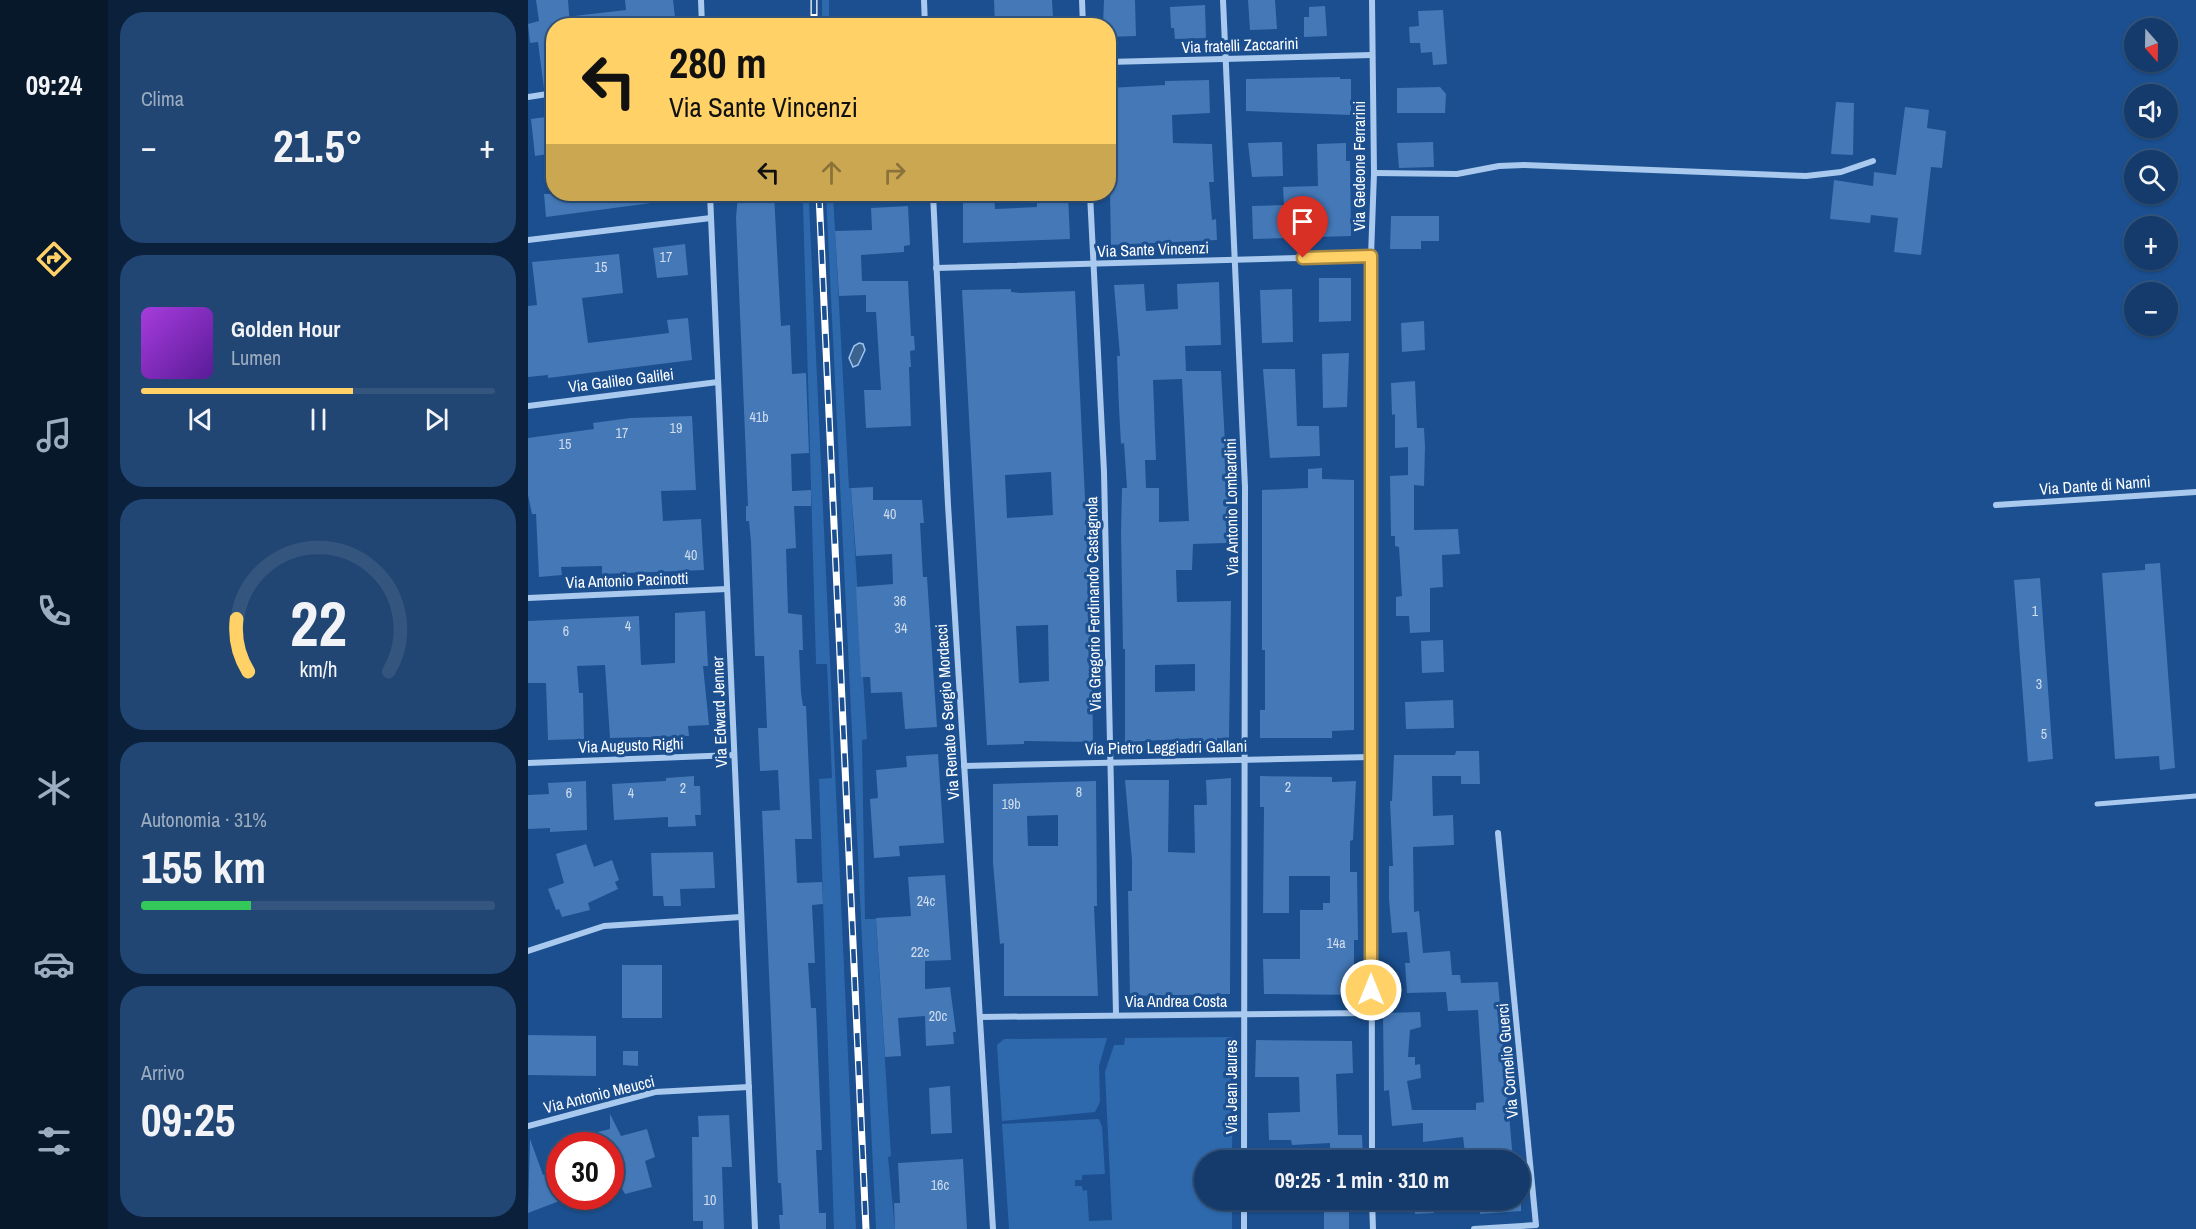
<!DOCTYPE html>
<html lang="it">
<meta charset="utf-8">
<style>
:root{--surface:#143b6b;--page:#214673;--text:#f1f3f6;--muted:#9dadc1;--line:#33557e;--accent:#ffd166}
body{margin:0;font-family:"Archivo Narrow",sans-serif;background:var(--page);color:var(--text);height:100vh;display:flex;flex-direction:column;font-size:22px;white-space:nowrap}
*{box-sizing:border-box;margin:0}
p{font-size:20px;color:var(--muted)}
.icon{flex:none;width:33px;height:33px;fill:none;stroke:currentColor;stroke-width:2;stroke-linecap:round;stroke-linejoin:round}
.map{position:relative;flex:1;overflow:hidden}
.side{display:flex;flex-direction:column;gap:12px;padding:12px;background:#0b203b;width:420px}
.side>*{flex:none}
.guide{position:absolute;left:18px;top:18px;width:570px;height:183px;border-radius:24px;box-shadow:0 2px 4px #0004,0 0 0 2px var(--line);background:#ffd166;color:#111;overflow:hidden}
.needle{width:39px;rotate:160deg}
.buttons{position:absolute;left:1596px;top:18px;display:grid;gap:12px}
.buttons a{display:grid;place-items:center;width:54px;height:54px;border-radius:50%;background:var(--surface);box-shadow:0 2px 4px #0004,0 0 0 2px var(--line);font-size:30px}
.speed{position:absolute;left:18px;top:1132px;display:flex;gap:12px;font-size:30px;font-weight:700;text-align:center}
.speed>*{display:grid;place-content:center;width:78px;height:78px;border-radius:50%;background:var(--surface);box-shadow:0 2px 4px #0004,0 0 0 2px var(--line);line-height:1}
.speed .limit{border:9px solid #d22;background:#fff;color:#111}
.pin{position:absolute;display:grid;place-items:center;width:51px;height:51px;color:#fff;margin:-62px -26px;border-radius:50% 50% 50% 0;rotate:-45deg;box-shadow:0 0 6px #0007}
.pin .icon{rotate:45deg}
.me{position:absolute;width:66px;margin:-33px;rotate:0deg;stroke-linejoin:round;filter:drop-shadow(0 0 4px #0008)}
.turn{display:flex;align-items:center;gap:21px;height:126px;padding:0 24px;font-size:27px}
.turn .icon{width:78px;height:78px;stroke-width:2.5}
.turn b{display:block;font-size:42px;line-height:51px}
.lanes{display:flex;align-items:center;height:57px;padding:0 24px;background:#0003;justify-content:center;gap:30px;direction:ltr}
.lanes .off{opacity:.35}
.big{font-size:45px;font-weight:700;line-height:1.1}
.side .card{flex:1;display:flex;flex-direction:column;justify-content:center;gap:9px;min-width:0;padding:0 21px;border-radius:24px;background:var(--page)}
.side .dial{align-items:center;gap:0}
.dial svg{height:156px;overflow:visible;fill:none;stroke:var(--line);stroke-width:7;stroke-linecap:round;text-anchor:middle}
.dial text{fill:var(--text);stroke:none}
.song{display:flex;align-items:center;gap:18px}
.cover{width:72px;height:72px;border-radius:9px;background:linear-gradient(135deg,hsl(280 70% 55%),hsl(270 70% 35%))}
.played{height:6px;border-radius:3px;background:linear-gradient(90deg,var(--accent) 60%,var(--line) 60%)}
.keys{display:flex;justify-content:space-around;direction:ltr}
.heat{display:flex;justify-content:space-between;align-items:center;font-size:33px;direction:ltr}
.charge{height:9px;border-radius:4px;background:linear-gradient(90deg,#34c759 31%,var(--line) 0)}
.trip{position:absolute;left:666px;top:1150px;width:336px;height:60px;border-radius:30px;background:var(--surface);box-shadow:0 2px 4px #0004,0 0 0 2px var(--line);font-weight:700;line-height:60px;text-align:center}
main{display:flex;flex:1;min-height:0}
.menu{display:flex;flex-direction:column;width:108px;justify-content:space-around;align-items:center;background:#08182b;color:var(--muted)}
.menu .icon{width:42px;height:42px}
.menu .selected{color:var(--accent)}
.menu b{font-size:27px;color:var(--text)}
.map>svg:first-child{display:block}
.green{fill:#2e69ad}
.water{fill:#3c6290;stroke:#9cc4f0;stroke-width:1.5}
.building{fill:#4478b7;fill-rule:evenodd}
.lines{fill:none;stroke-linecap:round;stroke-linejoin:round}
.pedestrian{stroke:#a9c9ee;stroke-width:5}
.minor{stroke:#a9c9ee;stroke-width:6}
.rail-casing{stroke:#fff;stroke-width:7}
.rail{stroke:#1b4f8f;stroke-width:4.5;stroke-dasharray:14;stroke-linecap:butt}
.route-casing{stroke:#a68842;stroke-width:15}
.route{stroke:#ffd166;stroke-width:10}
.labels{text-anchor:middle;stroke-width:6;stroke-linejoin:round;paint-order:stroke}
.number-label{font-size:14px;fill:#d0dded}
.street-label{font-size:16px;fill:#fff;stroke:#1b4f8f}
</style>
<main>
<nav class="menu">
<b>09:24</b>
<svg class="icon selected" aria-label="directions" viewBox="0 0 24 24"><path d="M12 3l9 9-9 9-9-9zM9 14v-3h6M13 9l2 2-2 2"/></svg>
<svg class="icon" aria-label="music" viewBox="0 0 24 24"><path d="M9 18V5l10-2v13"/><circle cx="6" cy="18" r="3"/><circle cx="16" cy="16" r="3"/></svg>
<svg class="icon" aria-label="phone" viewBox="0 0 24 24"><path d="M5 4h4l2 5-3 2q2 4 5 5l2-3 5 2v4C11 20 4 13 5 4z"/></svg>
<svg class="icon" aria-label="climate" viewBox="0 0 24 24"><path d="M12 3v18M4 7l16 10M4 17L20 7"/></svg>
<svg class="icon" aria-label="car" viewBox="0 0 24 24"><path d="M5 17H2v-5l4-1 3-4h7l3 4 3 1v5h-3M9 17h6M6 11h13"/><circle cx="7" cy="17" r="2"/><circle cx="17" cy="17" r="2"/></svg>
<svg class="icon" aria-label="filters" viewBox="0 0 24 24"><path d="M4 7h16M4 17h16"/><circle cx="9" cy="7" r="2"/><circle cx="15" cy="17" r="2"/></svg>
</nav>
<section class="side">
<div class="card"><p>Clima</p>
<div class="heat"><a>−</a><b class="big">21.5°</b><a>+</a></div>
</div>
<div class="card">
<div class="song"><i class="cover"></i><div><b>Golden Hour</b><p>Lumen</p></div></div>
<div class="played"></div>
<div class="keys"><svg class="icon" aria-label="previous" viewBox="0 0 24 24"><path d="M18 5L8 12l10 7zM5 5v14"/></svg><svg class="icon" aria-label="pause" viewBox="0 0 24 24"><path d="M8 5v14M16 5v14"/></svg><svg class="icon" aria-label="next" viewBox="0 0 24 24"><path d="M6 5l10 7-10 7zM19 5v14"/></svg></div>
</div>
<div class="card dial"><svg viewBox="0 0 100 80">
<path d="M14 69A42 42 0 1 1 86 69"/>
<path d="M14 69A42 42 0 0 1 8 42" stroke="#ffd166"/>
<text x="50" y="56" font-size="32" font-weight="700">22</text>
<text x="50" y="72" font-size="11">km/h</text>
</svg></div>
<div class="card"><p>Autonomia · 31%</p><b class="big">155 km</b><div class="charge"></div></div>
<div class="card"><p>Arrivo</p><b class="big">09:25</b></div>
</section>
<div class="map">
<svg width="1668" height="1229" viewBox="0 0 1668 1229">
<rect width="100%" height="100%" fill="#1b4f8f"/>
<g class="green">
<rect x="294" y="0" width="7" height="25"/>
<polygon points="298,194 305,194 321,488 323,488 339,739 334,740 337,919 348,919 363,1156 360,1157 367,1229 348,1229"/>
<polygon points="275,203 281,203 328,1229 306,1229 291,779 304,778 299,664 288,664"/>
<polygon points="705,1037 704,1161 676,1161 676,1200 704,1200 704,1229 481,1229 474,1124 571,1119 574,1127 577,1174 554,1175 554,1180 547,1180 547,1186 554,1186 555,1191 559,1190 561,1221 584,1220 577,1072 586,1045 596,1045 597,1038"/>
<polygon points="579,1038 571,1066 572,1102 567,1112 474,1121 469,1045 476,1039"/>
</g>
<polygon class="water" points="331,343 335,344 337,350 330,365 325,367 321,358 326,346"/>
<g class="building">
<polygon points="8,0 40,0 42,26 26,26 26,88 16,89 10,42 2,43 0,24 11,21"/>
<polygon points="97,0 145,0 148,26 47,26 46,16 98,10"/>
<polygon points="466,0 524,0 525,18 493,19 493,26 467,26"/>
<polygon points="576,0 607,0 608,36 580,37 580,26 575,26"/>
<polygon points="720,0 747,0 749,29 722,30"/>
<polygon points="677,5 678,38 647,39 646,28 643,28 642,7"/>
<polygon points="797,6 799,36 776,37 776,17 781,17 781,7"/>
<polygon points="915,10 919,64 905,65 904,52 893,53 892,43 882,43 881,27 891,26 890,11"/>
<polygon points="812,77 812,79 823,79 823,115 718,111 718,79"/>
<polygon points="681,80 682,113 644,115 645,143 684,144 686,182 681,182 684,220 688,219 689,240 583,245 580,88 637,85 637,81"/>
<polygon points="912,87 918,94 917,113 869,113 869,88"/>
<polygon points="1308,102 1326,103 1325,155 1303,154"/>
<polygon points="1377,107 1401,110 1399,128 1418,131 1414,168 1403,167 1393,255 1366,252 1370,218 1343,215 1342,223 1302,219 1306,180 1345,186 1346,172 1368,175"/>
<polygon points="26,116 26,153 7,156 3,119"/>
<polygon points="754,142 755,176 724,177 720,143"/>
<polygon points="905,142 906,167 871,168 869,143"/>
<polygon points="818,143 818,161 822,161 823,236 725,239 724,206 756,205 755,187 790,186 789,144"/>
<polygon points="16,194 131,194 131,202 18,217"/>
<polygon points="210,194 246,194 253,326 262,325 264,374 278,373 281,453 263,454 264,491 283,490 283,506 266,506 268,548 258,549 260,613 274,615 275,650 271,650 273,693 275,706 278,706 284,839 267,839 269,883 294,882 295,904 284,905 287,963 280,963 283,1008 288,1008 294,1150 288,1150 291,1213 298,1213 298,1229 252,1229 251,1215 255,1215 253,1183 250,1183 234,811 252,810 250,770 232,771 230,728 239,728 236,656 227,656 223,542 221,521 218,521 218,506 220,506 208,218"/>
<polygon points="435,194 466,194 467,209 509,207 509,194 540,194 542,239 435,243"/>
<polygon points="380,206 382,245 376,246 376,252 333,255 334,281 380,281 383,336 386,336 387,350 382,351 383,367 381,367 383,426 338,428 336,390 353,390 348,312 338,312 338,295 311,296 307,231 344,230 343,208"/>
<polygon points="863,216 911,216 911,241 893,241 893,249 862,249"/>
<polygon points="157,244 160,275 129,278 125,248"/>
<polygon points="91,254 95,293 54,298 60,343 141,333 139,320 160,318 164,360 20,378 20,375 0,377 0,306 9,305 4,262"/>
<polygon points="791,278 823,278 823,321 791,322"/>
<path d="M691,282L693,345L657,346L658,371H693L699,479L704,483L702,540L698,543L665,544L664,570H648L649,602L703,601L701,738H689V741H672V738L597,742V649H595L593,532L594,488H599L596,443L593,444L591,408L589,356H592L586,285L616,284L618,311L650,309L649,284ZM654,379L661,521L631,522V488H618L617,460H628L625,380ZM667,664V691L627,692V665Z"/>
<path d="M483,289V292L493,293L547,291L559,540H562L565,742L496,741V744L459,745L434,290ZM523,472L525,515L479,518L477,475ZM520,625L521,681L491,683L488,626Z"/>
<polygon points="764,289 765,342 734,343 732,290"/>
<polygon points="896,321 897,350 874,352 873,323"/>
<polygon points="821,353 819,407 795,408 794,354"/>
<polygon points="735,369 767,369 769,426 791,426 792,456 742,458"/>
<polygon points="887,381 889,428 896,428 897,447 896,486 886,485 886,530 930,529 932,554 914,555 915,587 902,588 902,632 882,633 881,616 868,616 868,597 874,596 871,547 867,546 867,536 863,536 862,476 880,475 880,447 867,448 867,414 864,415 863,383"/>
<polygon points="164,416 168,490 133,491 135,521 173,519 176,570 74,574 74,566 33,567 34,575 11,577 8,514 4,514 0,495 0,438 66,429 65,423 102,418"/>
<polygon points="794,468 794,479 826,480 826,730 804,731 804,738 732,738 732,710 737,710 737,650 734,650 734,490 780,488 780,469"/>
<polygon points="345,487 345,500 394,500 396,523 392,523 395,577 399,577 409,727 377,729 374,692 343,693 342,677 333,677 328,587 365,584 364,554 328,556 323,488"/>
<polygon points="1632,563 1647,768 1632,770 1631,756 1587,759 1574,573 1617,570 1617,564"/>
<polygon points="1512,578 1525,759 1500,762 1486,580"/>
<polygon points="177,611 180,666 175,666 181,725 160,726 161,736 82,738 77,665 49,666 51,693 55,693 56,739 20,740 18,683 0,683 0,621 111,616 113,665 147,663 147,613"/>
<polygon points="915,640 916,672 894,673 893,641"/>
<polygon points="925,700 926,728 878,729 877,702"/>
<polygon points="928,751 951,751 952,784 933,784 933,776 904,776 905,816 925,815 926,845 885,847 886,912 891,911 895,953 922,951 924,975 932,975 933,983 970,982 985,1161 938,1161 935,1137 895,1142 895,1123 864,1126 861,1090 856,1091 855,1013 892,1012 893,1027 882,1030 880,1057 887,1057 887,1065 892,1064 893,1078 879,1081 884,1110 948,1110 948,1103 956,1102 950,1010 920,1011 918,992 879,993 877,963 882,963 879,932 864,933 861,899 861,866 865,866 862,801 864,801 866,755 927,755"/>
<polygon points="410,754 416,843 371,846 372,856 346,858 342,799 350,798 348,770 379,767 378,756"/>
<polygon points="166,776 166,786 172,786 173,815 167,815 168,826 140,827 140,817 86,820 84,784 138,781 138,778"/>
<polygon points="732,776 804,777 804,782 828,781 825,840 822,841 822,872 829,872 830,940 826,940 826,968 830,968 830,995 736,994 735,959 772,959 772,910 795,910 795,903 802,903 802,876 761,876 761,913 735,913 736,807 732,807"/>
<polygon points="703,778 702,994 602,996 600,891 604,891 604,860 597,780 641,780 640,852 667,853 666,805 679,805 678,780"/>
<polygon points="58,781 59,830 22,832 22,828 0,829 0,795 21,794 20,783"/>
<path d="M568,781L569,906H566L570,996H476V943L472,944L465,863V784ZM530,815V846H500L499,816Z"/>
<polygon points="58,844 66,867 84,860 91,880 87,882 90,889 60,903 62,910 34,917 31,909 28,910 20,889 36,883 28,854"/>
<polygon points="185,852 187,888 152,889 153,906 136,906 135,896 125,896 123,853"/>
<polygon points="417,875 423,960 397,961 397,989 422,987 428,1032 425,1032 426,1044 398,1046 397,1016 370,1018 373,1056 357,1057 348,918 383,916 380,877"/>
<rect x="94" y="965" width="40" height="53"/>
<polygon points="0,1035 68,1036 68,1076 0,1075"/>
<polygon points="728,1040 824,1041 825,1073 808,1074 810,1135 834,1135 835,1161 802,1161 802,1143 764,1145 763,1140 741,1140 740,1113 772,1112 771,1077 727,1077"/>
<polygon points="95,1051 110,1051 110,1066 95,1065"/>
<polygon points="422,1086 424,1133 403,1134 401,1088"/>
<polygon points="82,1114 93,1136 119,1129 127,1157 117,1161 124,1187 97,1194 92,1185 82,1187 82,1146 65,1146 61,1134 82,1129"/>
<polygon points="201,1115 204,1167 194,1167 196,1229 175,1229 175,1221 165,1221 164,1137 171,1137 170,1116"/>
<polygon points="2,1139 15,1175 25,1173 34,1200 0,1213"/>
<polygon points="435,1159 439,1229 367,1229 366,1203 372,1203 370,1163"/>
<polygon points="886,1200 904,1200 906,1213 887,1214"/>
<polygon points="952,1200 993,1200 993,1211 952,1214"/>
<polygon points="821,1207 821,1229 796,1229 796,1208"/>
</g>
<g class="lines">
<polyline class="pedestrian" points="1569,804 1668,796"/>
<g class="minor">
<polyline points="173,0 174,26"/>
<polyline points="396,0 397,26"/>
<polyline points="554,0 555,26"/>
<polyline points="695,0 717,487 716,1161"/>
<polyline points="844,0 846,173 843,256 844,1161"/>
<polyline points="580,62 844,55"/>
<polyline points="0,97 26,93"/>
<polyline points="846,173 929,174 971,166 996,165 1278,176 1313,172 1345,161"/>
<polyline points="182,194 227,1229"/>
<polyline points="405,194 420,505 465,1229"/>
<polyline points="562,194 576,472 588,1014"/>
<polyline points="0,240 183,218"/>
<polyline points="408,268 843,256"/>
<polyline points="0,406 190,382"/>
<polyline points="1468,505 1668,492"/>
<polyline points="0,598 199,589"/>
<polyline points="0,763 206,755"/>
<polyline points="436,766 842,757"/>
<polyline points="0,951 76,926 213,917"/>
<polyline points="452,1017 843,1013"/>
<polyline points="0,1126 127,1092 221,1087"/>
<polyline points="844,1200 845,1229"/>
<polyline points="716,1229 716,1200"/>
<polyline points="946,1229 1008,1225 970,833"/>
</g>
<defs>
<g id="rail">
<polyline points="286,0 286,26"/>
<polyline points="291,194 338,1229"/>
</g>
</defs>
<use href="#rail" class="rail-casing"/>
<use href="#rail" class="rail"/>
</g>
<g class="lines">
<defs>
<polyline id="route" points="775,258 843,256 843,990"/>
</defs>
<use href="#route" class="route-casing"/>
<use href="#route" class="route"/>
</g>
<g class="labels">
<g class="number-label">
<text x="138" y="262">17</text>
<text x="73" y="272">15</text>
<text x="231" y="422">41b</text>
<text x="148" y="433">19</text>
<text x="94" y="438">17</text>
<text x="37" y="449">15</text>
<text x="362" y="519">40</text>
<text x="163" y="560">40</text>
<text x="372" y="606">36</text>
<text x="1507" y="616">1</text>
<text x="100" y="631">4</text>
<text x="373" y="633">34</text>
<text x="38" y="636">6</text>
<text x="1511" y="689">3</text>
<text x="1516" y="739">5</text>
<text x="760" y="792">2</text>
<text x="155" y="793">2</text>
<text x="551" y="797">8</text>
<text x="41" y="798">6</text>
<text x="103" y="798">4</text>
<text x="483" y="809">19b</text>
<text x="398" y="906">24c</text>
<text x="808" y="948">14a</text>
<text x="392" y="957">22c</text>
<text x="410" y="1021">20c</text>
<text x="412" y="1190">16c</text>
<text x="182" y="1205">10</text>
</g>
<g class="street-label">
<text transform="translate(712 45) rotate(-2)" y="6">Via fratelli Zaccarini</text>
<text transform="translate(831 166) rotate(-90)" y="6">Via Gedeone Ferrarini</text>
<text transform="translate(625 249) rotate(-2)" y="6">Via Sante Vincenzi</text>
<text transform="translate(93 380) rotate(-7)" y="6">Via Galileo Galilei</text>
<text transform="translate(1567 485) rotate(-4)" y="6">Via Dante di Nanni</text>
<text transform="translate(703 507) rotate(-91)" y="6">Via Antonio Lombardini</text>
<text transform="translate(99 580) rotate(-2)" y="6">Via Antonio Pacinotti</text>
<text transform="translate(565 604) rotate(-91)" y="6">Via Gregorio Ferdinando Castagnola</text>
<text transform="translate(191 712) rotate(-92)" y="6">Via Edward Jenner</text>
<text transform="translate(419 712) rotate(-94)" y="6">Via Renato e Sergio Mordacci</text>
<text transform="translate(103 745) rotate(-2)" y="6">Via Augusto Righi</text>
<text transform="translate(638 747) rotate(-1)" y="6">Via Pietro Leggiadri Gallani</text>
<text x="648" y="1007">Via Andrea Costa</text>
<text transform="translate(979 1061) rotate(-95)" y="6">Via Cornelio Guerci</text>
<text transform="translate(703 1087) rotate(-90)" y="6">Via Jean Jaures</text>
<text transform="translate(71 1094) rotate(-14)" y="6">Via Antonio Meucci</text>
</g>
</g>
</svg>
<div class="buttons">
<a><svg class="needle" viewBox="-14 -14 28 28"><path d="M0-13l5 13h-10z" fill="#e53935"/><path d="M0 13l5-13h-10z" fill="#9dadc1"/></svg></a>
<a><svg class="icon" aria-label="sound" viewBox="0 0 24 24"><path d="M4 9h4l5-4v14l-5-4H4zM17 9q2 3 0 6"/></svg></a>
<a><svg class="icon" aria-label="search" viewBox="0 0 24 24"><circle cx="10" cy="10" r="6"/><path d="M15 15l6 6"/></svg></a>
<a>+</a>
<a>−</a>
</div>
<div class="speed"><div class="limit">30</div></div>
<div class="pin" style="left:775px;top:258px;background:#d93025"><svg class="icon" aria-label="arrive" viewBox="0 0 24 24"><path d="M6 21V4h12l-3 4 3 4H6"/></svg></div>
<svg class="me" style="left:843px;top:990px" viewBox="-20 -20 40 40"><circle r="17" fill="#ffd166" stroke="#fff" stroke-width="3"/><path d="M0-11L8 9 0 5-8 9z" fill="#fff"/></svg>
<div class="trip">09:25 · 1 min · 310 m</div>
<div class="guide">
<div class="turn"><svg class="icon" aria-label="left" viewBox="0 0 24 24"><path d="M17 20v-9H6M10 6l-5 5 5 5"/></svg><div><b>280 m</b>Via Sante Vincenzi</div></div>
<div class="lanes"><svg class="icon" aria-label="left" viewBox="0 0 24 24"><path d="M17 20v-9H6M10 6l-5 5 5 5"/></svg><svg class="icon off" aria-label="ahead" viewBox="0 0 24 24"><path d="M12 20V5M6 11l6-6 6 6"/></svg><svg class="icon off" aria-label="right" viewBox="0 0 24 24"><path d="M7 20v-9h11M14 6l5 5-5 5"/></svg></div>
</div>
</div>
</main>
